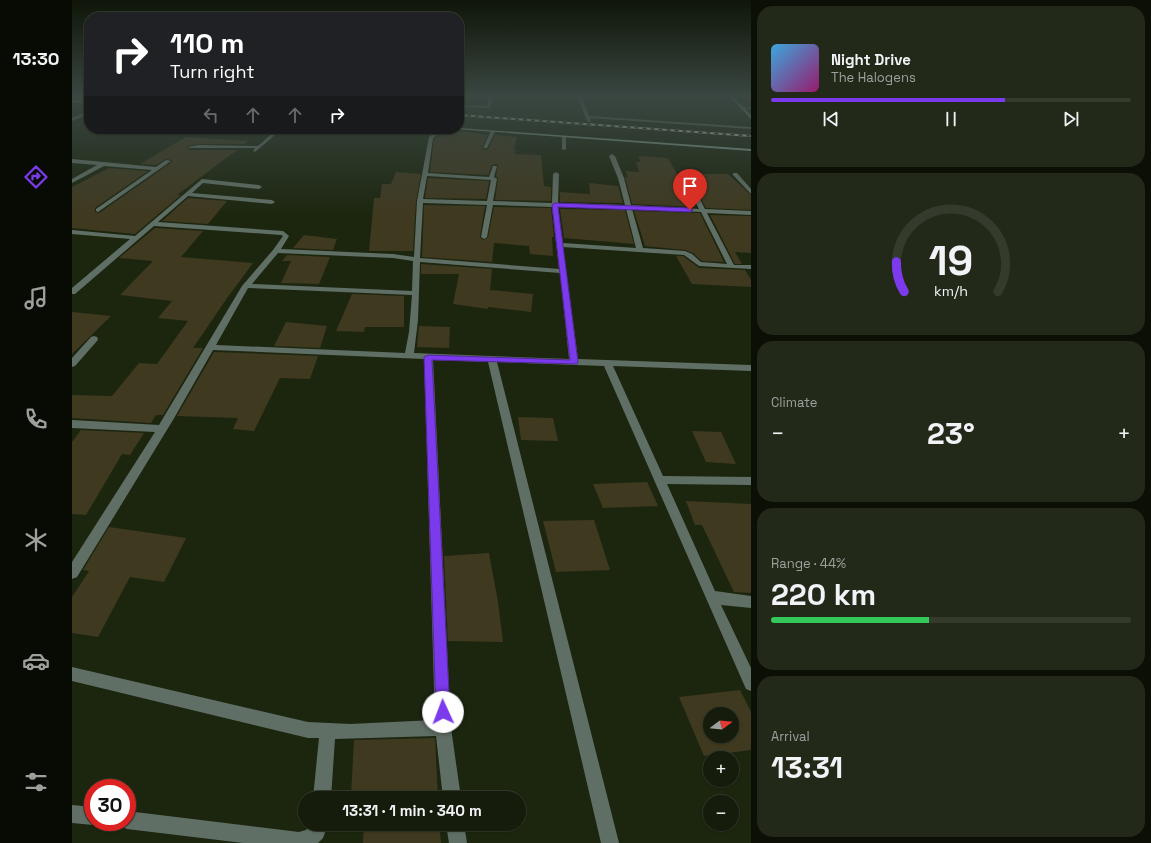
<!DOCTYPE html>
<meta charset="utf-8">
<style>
:root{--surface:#151c0b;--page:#222919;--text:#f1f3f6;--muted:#9da19d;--line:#343a2c;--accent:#7c3aed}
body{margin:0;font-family:"Space Grotesk",sans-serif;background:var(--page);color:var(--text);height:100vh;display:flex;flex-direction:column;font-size:15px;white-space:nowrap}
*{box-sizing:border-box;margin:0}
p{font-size:13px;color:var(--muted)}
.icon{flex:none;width:22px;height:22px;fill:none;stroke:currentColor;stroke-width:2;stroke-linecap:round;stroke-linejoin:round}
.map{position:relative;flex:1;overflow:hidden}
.panel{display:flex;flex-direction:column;gap:6px;padding:6px;background:#0c0f06;width:400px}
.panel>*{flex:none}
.top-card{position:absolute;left:12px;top:12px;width:380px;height:122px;border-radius:16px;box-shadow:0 1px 3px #0004,0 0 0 1px var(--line);background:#202124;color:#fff;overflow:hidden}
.needle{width:26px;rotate:74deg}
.controls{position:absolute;left:631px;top:707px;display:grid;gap:8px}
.controls a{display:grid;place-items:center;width:36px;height:36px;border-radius:50%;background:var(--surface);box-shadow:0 1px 3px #0004,0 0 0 1px var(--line);font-size:20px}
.speed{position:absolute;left:12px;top:779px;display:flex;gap:8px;font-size:20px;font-weight:700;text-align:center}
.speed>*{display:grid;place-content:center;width:52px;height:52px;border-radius:50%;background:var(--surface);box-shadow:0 1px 3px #0004,0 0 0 1px var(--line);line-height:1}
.speed .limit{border:6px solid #d22;background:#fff;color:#111}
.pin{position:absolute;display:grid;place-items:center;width:34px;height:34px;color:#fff;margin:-41px -17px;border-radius:50% 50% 50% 0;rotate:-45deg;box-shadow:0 0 4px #0007}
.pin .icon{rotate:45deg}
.me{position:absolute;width:44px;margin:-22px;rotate:358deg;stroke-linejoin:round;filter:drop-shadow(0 0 3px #0008)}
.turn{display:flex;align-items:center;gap:14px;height:84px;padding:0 20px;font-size:18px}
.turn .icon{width:52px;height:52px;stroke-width:2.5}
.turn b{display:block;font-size:28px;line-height:34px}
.lanes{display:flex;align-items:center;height:38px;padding:0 20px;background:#0003;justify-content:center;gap:20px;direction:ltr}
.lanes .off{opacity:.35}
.big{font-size:30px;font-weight:800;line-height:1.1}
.panel .card{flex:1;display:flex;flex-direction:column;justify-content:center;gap:6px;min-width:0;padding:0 14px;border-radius:16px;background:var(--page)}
.panel .dial{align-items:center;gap:0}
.dial svg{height:104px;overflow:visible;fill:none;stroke:var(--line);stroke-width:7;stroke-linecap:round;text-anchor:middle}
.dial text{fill:var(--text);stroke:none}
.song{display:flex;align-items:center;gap:12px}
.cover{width:48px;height:48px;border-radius:6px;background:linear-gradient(135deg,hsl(200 70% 55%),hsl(320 70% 35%))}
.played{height:4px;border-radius:2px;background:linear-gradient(90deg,var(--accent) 65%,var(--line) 65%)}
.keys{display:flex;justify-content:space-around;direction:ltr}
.heat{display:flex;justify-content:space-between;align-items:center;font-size:22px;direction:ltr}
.charge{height:6px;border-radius:3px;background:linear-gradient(90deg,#34c759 44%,var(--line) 0)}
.trip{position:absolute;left:226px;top:791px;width:228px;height:40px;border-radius:20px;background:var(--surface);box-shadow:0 1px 3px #0004,0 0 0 1px var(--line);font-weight:800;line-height:40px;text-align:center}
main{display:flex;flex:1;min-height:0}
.dock{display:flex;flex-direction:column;width:72px;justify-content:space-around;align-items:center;background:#080b04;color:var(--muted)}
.dock .icon{width:28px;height:28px}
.dock .on{color:var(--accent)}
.dock b{font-size:18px;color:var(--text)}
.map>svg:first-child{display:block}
.building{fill:#3f3920;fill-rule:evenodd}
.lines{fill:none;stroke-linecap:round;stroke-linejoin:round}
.street{fill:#606f66;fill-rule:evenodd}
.secondary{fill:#839b8d;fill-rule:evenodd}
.rail-casing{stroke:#cfd7c8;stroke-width:2}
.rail{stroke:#1c260f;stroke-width:1.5;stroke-dasharray:4;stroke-linecap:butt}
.route{fill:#7c3aed;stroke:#51269a}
</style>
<main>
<nav class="dock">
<b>13:30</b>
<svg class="icon on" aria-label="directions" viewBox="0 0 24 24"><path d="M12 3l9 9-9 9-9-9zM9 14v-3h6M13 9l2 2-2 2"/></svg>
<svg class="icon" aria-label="music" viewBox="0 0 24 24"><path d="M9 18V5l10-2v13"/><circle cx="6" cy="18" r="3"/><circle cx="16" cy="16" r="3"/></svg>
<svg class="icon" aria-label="phone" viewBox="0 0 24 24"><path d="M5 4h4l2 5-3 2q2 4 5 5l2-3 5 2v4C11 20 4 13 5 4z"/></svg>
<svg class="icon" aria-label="climate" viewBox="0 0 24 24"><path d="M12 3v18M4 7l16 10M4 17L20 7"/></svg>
<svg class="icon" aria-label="car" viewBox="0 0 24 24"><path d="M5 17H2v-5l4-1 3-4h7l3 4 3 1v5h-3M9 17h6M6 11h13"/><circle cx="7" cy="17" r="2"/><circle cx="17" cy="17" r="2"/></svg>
<svg class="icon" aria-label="filters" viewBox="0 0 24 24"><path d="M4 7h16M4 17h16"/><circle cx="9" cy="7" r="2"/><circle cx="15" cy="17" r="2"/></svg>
</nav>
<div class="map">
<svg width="679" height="843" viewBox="0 0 679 843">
<rect width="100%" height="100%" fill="#1c260f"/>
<g class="building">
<polygon points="374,129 416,135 410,147 411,150 416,149 423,135 445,137 442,150 444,150 443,154 469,155 472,186 479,187 479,201 423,200 426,179 424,176 426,166 425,164 420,165 416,175 358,172 362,139"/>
<polygon points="114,137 177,141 172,144 127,144 115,146 118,150 165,150 105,195 109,195 63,234 0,228 0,187 37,168 76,171 23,208 23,212 27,213 100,162 100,160 94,159 84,165 68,164"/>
<polygon points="566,156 596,158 605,174 610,174 609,177 624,207 560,204 553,177 556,177 553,171 567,172 564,162 569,162"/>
<polygon points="324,172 349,174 344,201 341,251 297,251 302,198 308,198 310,184 319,184"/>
<polygon points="616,174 656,174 679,195 679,210 634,208"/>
<polygon points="356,178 417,181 414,199 353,198"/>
<polygon points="517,183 546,186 551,203 488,202 488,192 518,194"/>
<polygon points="116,198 155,201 136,224 90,221"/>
<polygon points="352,205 413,206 408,237 411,240 416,237 422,207 479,208 482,237 480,237 481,256 458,254 457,246 422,243 420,262 350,257"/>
<polygon points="488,209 553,210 562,244 492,238"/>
<polygon points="562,211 628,213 652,262 630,261 621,253 613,250 573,246"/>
<polygon points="638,215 679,216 679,253 663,252 670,264 663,264"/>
<polygon points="83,228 131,231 109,257 181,263 153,301 121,348 131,348 91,415 84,415 79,423 0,418 0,395 40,396 67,363 85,364 116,321 86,318 100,301 48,295 81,261 47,258"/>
<polygon points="232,235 265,239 261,250 221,248"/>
<polygon points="215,255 258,257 247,284 209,283 219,261 210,261"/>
<polygon points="604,256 611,256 627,268 673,270 679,280 679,287 620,284"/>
<polygon points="349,264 420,269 418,290 461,294 459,312 416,307 416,309 381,304 387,274 349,274"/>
<polygon points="280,294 332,296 332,327 293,327 292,332 264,331"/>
<polygon points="0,312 39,316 0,354"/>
<polygon points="214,322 255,326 248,348 202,346"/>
<polygon points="347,326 378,327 377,348 345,347"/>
<polygon points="142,352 246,356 238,379 208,378 182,431 161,429 166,418 105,416"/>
<polygon points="446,417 481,418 486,441 449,440"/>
<polygon points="9,430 72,433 58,455 50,454 14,515 0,514 0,442"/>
<polygon points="620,431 649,432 664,464 634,462"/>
<polygon points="575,482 586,506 531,508 521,484"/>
<polygon points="614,501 679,504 679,593 662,592 630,525 623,525"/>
<polygon points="522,520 538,570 484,572 471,521"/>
<polygon points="37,527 114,538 92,582 58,577 26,637 0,633 0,597 17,571 11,570"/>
<polygon points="417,553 426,602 431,642 376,641 372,556"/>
<path d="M668,690L679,712V750L632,756L607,697ZM638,714H660V736H638Z"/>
<polygon points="363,738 366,798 292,798 293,796 279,796 282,740"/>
<polygon points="292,824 367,824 369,843 291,843"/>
</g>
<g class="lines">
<g class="street">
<polygon points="417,96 421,96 418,108 387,107 387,105 415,106"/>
<polygon points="505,96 509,96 517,116 679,127 679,129 518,118 519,121 517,122 515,121"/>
<polygon points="670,107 679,107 679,109 669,109"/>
<polygon points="17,111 17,114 0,121 0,118"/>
<polygon points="205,129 210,129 183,152 181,151 183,148 118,148 116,147 127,145 186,146"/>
<path d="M368,129H373L361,138L356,173L417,177L421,166H425L422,177L425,179L421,201L480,203L481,174L484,172L487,174L486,203L553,205L546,178L537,156L540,154L543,156L552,178L559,205L627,209L610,176L613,174L616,176L633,209L679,211V215L635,213L662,265H679V269L627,266L612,255L491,247L506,359L679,365V371L541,366L591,476L679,477V485L595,484L643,591L679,596V608L649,605L679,668V691L674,689L532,366L425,362L547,843H529L416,362L361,360L379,728L389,798H371L364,736L263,739L259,798H241L247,738H236L0,681V667L236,722L278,724L363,720L352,359L141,350L101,420L5,577L0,579V562L83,432L0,428V420L87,425L170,286L201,250L211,236L209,235L82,226L3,294H0V288L58,239L0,234V230L63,236L130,179L187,185L190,187L187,189L131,183L120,193L200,200L203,202L200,204L116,196L86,222L211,231L217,236L209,249L321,254L342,257L345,201L357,137ZM355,176L419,180L415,201L351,199ZM351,203L415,205L409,237L412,239L415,237L421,205L480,207L487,269L348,258ZM486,207L554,209L564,248L491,243ZM560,209L629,212L655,264L629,262L620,254L613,251L571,248ZM206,253L321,258L341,261L340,291L180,284ZM348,262L488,273L497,359L342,353L346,320ZM176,288L340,295L337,332L333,353L144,345Z"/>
<polygon points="419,131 423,132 415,148 411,148"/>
<polygon points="492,136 494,137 494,149 492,150 490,149 490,137"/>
<polygon points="0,159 84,167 94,160 99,161 26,212 24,211 24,209 80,170 32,166 0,183 0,179 25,165 0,163"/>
<polygon points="661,173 665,173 679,189 679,194 661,175"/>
<polygon points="22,336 25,337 26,339 25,341 3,366 0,367 0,358 19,337"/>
<polygon points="0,805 21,807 21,822 27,822 21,825 0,823"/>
<polygon points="55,811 227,832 234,830 238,824 256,824 251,838 246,843 171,843 55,829 49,826 47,822 55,822"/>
<polygon points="374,824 392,824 395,843 377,843"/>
</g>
<g class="secondary">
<polygon points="657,96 661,96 679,115 679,119"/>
<polygon points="0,100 17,102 17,104 0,102"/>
<polygon points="387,128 679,149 679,151 384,129"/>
</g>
<defs>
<polyline id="rail" points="387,115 679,136"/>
</defs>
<use href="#rail" class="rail-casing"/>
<use href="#rail" class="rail"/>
</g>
<linearGradient id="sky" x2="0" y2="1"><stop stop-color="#0f1508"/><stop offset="0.45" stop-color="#3a4742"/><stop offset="1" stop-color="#3a4742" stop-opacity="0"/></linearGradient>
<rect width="679" height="214" fill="url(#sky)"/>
<polygon class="route" points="483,203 618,208 621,210 618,212 486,207 506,362 505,364 360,360 378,712 376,717 371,719 366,717 364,712 352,357 356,355 498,360 480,205"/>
</svg>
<div class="controls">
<a><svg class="needle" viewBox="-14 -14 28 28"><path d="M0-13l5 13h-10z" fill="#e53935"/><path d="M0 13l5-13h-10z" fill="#9da19d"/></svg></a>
<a>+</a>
<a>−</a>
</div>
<div class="speed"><div class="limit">30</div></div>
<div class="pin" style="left:618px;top:210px;background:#d93025"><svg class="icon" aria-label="arrive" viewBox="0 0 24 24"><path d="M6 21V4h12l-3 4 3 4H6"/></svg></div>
<svg class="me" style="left:371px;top:712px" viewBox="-20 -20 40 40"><circle r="19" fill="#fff"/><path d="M0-13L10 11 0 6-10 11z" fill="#7c3aed"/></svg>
<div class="trip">13:31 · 1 min · 340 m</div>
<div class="top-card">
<div class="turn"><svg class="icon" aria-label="right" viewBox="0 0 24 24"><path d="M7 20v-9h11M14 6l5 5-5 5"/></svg><div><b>110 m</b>Turn right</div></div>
<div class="lanes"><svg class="icon off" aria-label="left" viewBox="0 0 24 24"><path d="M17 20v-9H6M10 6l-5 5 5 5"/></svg><svg class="icon off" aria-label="ahead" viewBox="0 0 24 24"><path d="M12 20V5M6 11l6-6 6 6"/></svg><svg class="icon off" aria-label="ahead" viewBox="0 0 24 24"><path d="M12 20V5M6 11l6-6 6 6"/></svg><svg class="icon" aria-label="right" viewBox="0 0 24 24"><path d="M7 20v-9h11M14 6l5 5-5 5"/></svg></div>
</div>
</div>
<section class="panel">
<div class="card">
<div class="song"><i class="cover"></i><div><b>Night Drive</b><p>The Halogens</p></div></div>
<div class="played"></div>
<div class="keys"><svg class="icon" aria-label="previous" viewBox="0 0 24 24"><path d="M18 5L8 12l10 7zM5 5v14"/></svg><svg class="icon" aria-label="pause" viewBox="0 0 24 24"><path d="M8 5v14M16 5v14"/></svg><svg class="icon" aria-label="next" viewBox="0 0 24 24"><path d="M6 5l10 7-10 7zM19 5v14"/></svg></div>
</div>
<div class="card dial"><svg viewBox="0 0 100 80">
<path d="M14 69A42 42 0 1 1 86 69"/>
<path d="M14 69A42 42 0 0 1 8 46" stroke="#7c3aed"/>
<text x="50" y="56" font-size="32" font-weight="700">19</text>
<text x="50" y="72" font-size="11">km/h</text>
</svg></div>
<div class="card"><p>Climate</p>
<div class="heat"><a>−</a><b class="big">23°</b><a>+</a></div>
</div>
<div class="card"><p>Range · 44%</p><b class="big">220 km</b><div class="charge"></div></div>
<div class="card"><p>Arrival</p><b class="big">13:31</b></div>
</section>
</main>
